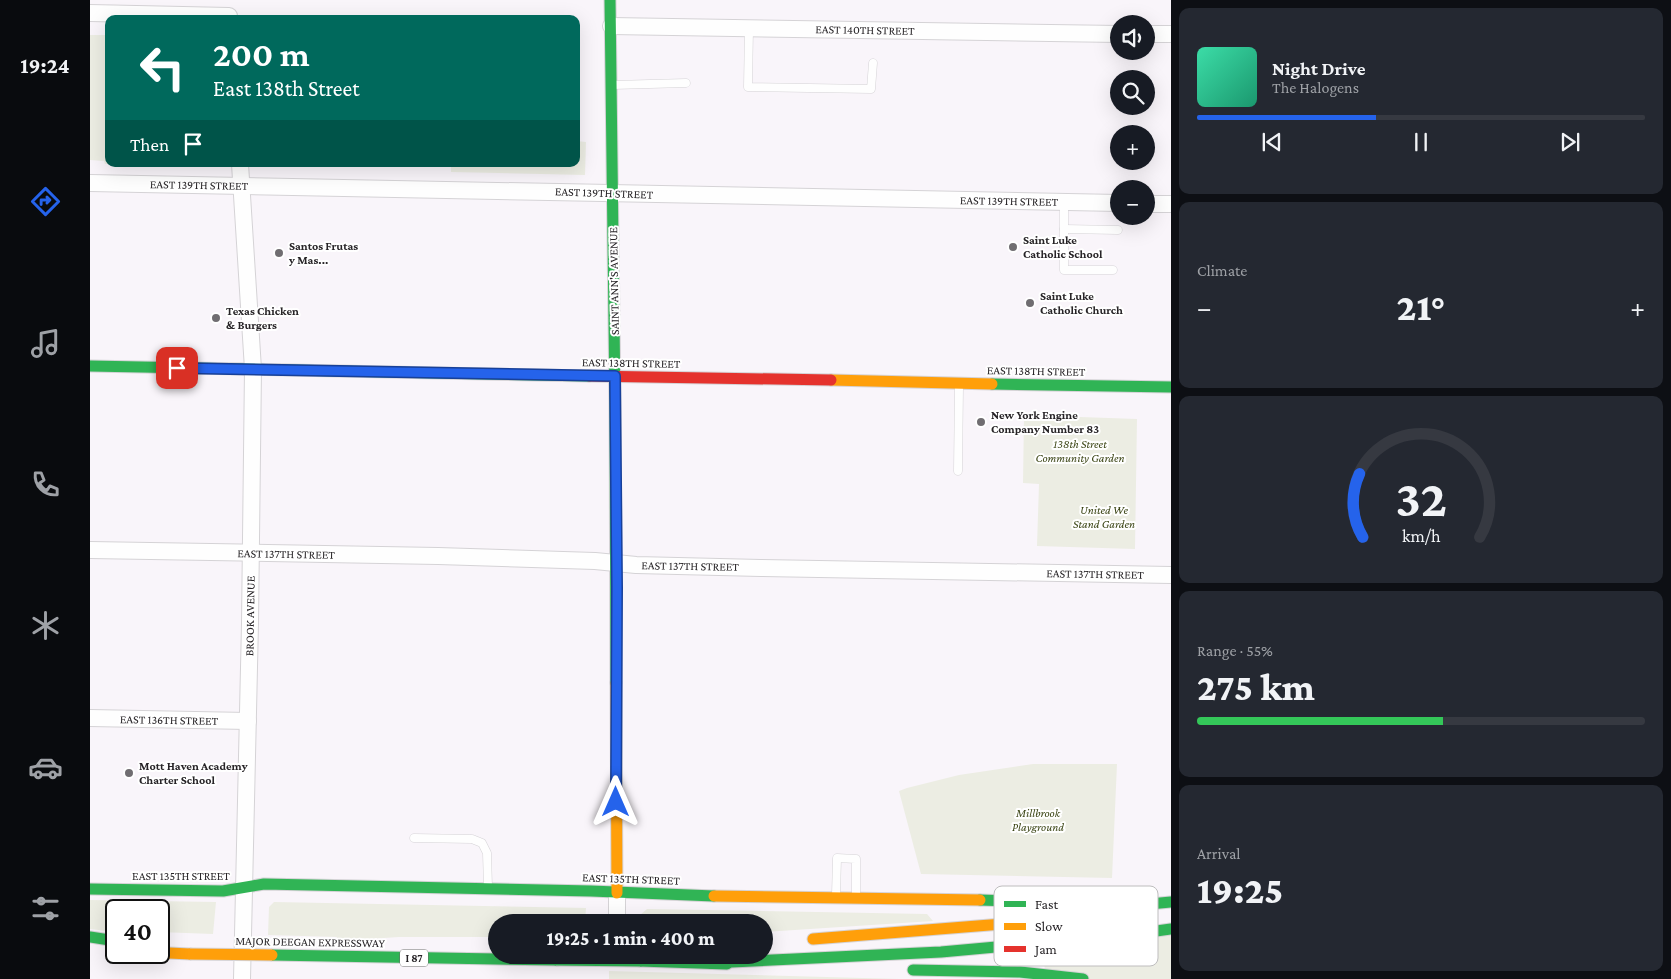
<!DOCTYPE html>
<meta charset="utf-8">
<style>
:root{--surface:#171b24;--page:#242831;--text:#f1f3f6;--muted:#9ea1a6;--line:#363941;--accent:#2563eb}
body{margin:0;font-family:"Crimson Pro",serif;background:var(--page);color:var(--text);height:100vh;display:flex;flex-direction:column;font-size:19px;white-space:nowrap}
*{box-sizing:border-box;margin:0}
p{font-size:16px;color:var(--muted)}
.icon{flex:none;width:28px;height:28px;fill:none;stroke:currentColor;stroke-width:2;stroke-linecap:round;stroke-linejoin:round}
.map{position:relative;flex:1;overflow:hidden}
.details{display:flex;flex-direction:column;gap:8px;padding:8px;background:#0d0f14;width:500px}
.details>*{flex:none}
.guide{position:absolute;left:15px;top:15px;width:475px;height:152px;border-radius:10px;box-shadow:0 5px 20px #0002;background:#00695c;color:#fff;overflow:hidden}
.fabs{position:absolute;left:1020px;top:15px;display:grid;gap:10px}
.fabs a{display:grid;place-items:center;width:45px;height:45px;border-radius:50%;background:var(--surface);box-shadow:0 5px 20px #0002;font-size:25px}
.speed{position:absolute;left:15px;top:899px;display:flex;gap:10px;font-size:25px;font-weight:700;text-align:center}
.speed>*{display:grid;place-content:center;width:65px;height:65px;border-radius:50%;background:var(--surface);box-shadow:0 5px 20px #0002;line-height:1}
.speed .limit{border:2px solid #111;border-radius:8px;background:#fff;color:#111}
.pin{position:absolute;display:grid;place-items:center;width:42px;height:42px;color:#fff;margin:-21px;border-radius:10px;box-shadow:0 2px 8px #0006}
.me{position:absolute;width:55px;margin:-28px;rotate:0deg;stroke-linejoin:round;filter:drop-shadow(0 0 4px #0008)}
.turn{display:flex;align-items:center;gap:18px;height:105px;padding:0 25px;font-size:22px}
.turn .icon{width:65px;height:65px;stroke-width:2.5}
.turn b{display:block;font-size:35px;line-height:42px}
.then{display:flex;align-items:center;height:48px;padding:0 25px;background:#0003;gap:10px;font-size:19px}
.big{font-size:38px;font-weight:800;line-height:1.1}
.details .widget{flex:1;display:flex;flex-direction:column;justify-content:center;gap:8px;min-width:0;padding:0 18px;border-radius:10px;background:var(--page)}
.details .dial{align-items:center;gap:0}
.dial svg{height:130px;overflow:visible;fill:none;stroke:var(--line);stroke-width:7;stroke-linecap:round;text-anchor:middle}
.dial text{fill:var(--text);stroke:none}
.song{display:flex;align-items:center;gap:15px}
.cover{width:60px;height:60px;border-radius:8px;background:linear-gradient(135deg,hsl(160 70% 55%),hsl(160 70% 35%))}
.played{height:5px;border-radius:2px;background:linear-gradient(90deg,var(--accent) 40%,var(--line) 40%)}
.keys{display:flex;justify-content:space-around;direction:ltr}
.heat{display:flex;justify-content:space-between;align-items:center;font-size:28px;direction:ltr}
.charge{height:8px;border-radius:4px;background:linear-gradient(90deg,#34c759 55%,var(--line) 0)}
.trip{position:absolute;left:398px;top:914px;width:285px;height:50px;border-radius:25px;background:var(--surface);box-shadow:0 5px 20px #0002;font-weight:800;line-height:50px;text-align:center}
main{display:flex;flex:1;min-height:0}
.tabs{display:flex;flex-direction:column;width:90px;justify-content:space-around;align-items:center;background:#090b0e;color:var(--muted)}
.tabs .icon{width:35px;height:35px}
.tabs .current{color:var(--accent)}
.tabs b{font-size:22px;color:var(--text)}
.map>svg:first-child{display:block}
.green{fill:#ecede3}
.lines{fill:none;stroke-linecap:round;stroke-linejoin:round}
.lane-casing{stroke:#d5d3d6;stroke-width:9}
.street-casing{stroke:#d5d3d6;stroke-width:18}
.fast-casing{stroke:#d5d3d6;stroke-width:13}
.slow-casing{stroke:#d5d3d6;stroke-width:13}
.jam-casing{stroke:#d5d3d6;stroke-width:13}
.lane{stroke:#fefefe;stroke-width:8}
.street{stroke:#fefefe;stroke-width:16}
.fast{stroke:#30b455;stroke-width:11}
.slow{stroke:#ff9f0a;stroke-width:11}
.jam{stroke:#e5322d;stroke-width:11}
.fast-bridge-casing{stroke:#d5d3d6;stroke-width:13;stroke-linecap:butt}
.slow-bridge-casing{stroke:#d5d3d6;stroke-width:13;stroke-linecap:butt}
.fast-bridge{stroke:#30b455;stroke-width:11}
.slow-bridge{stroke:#ff9f0a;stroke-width:11}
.route-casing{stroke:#184099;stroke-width:12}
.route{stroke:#2563eb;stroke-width:9}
.poi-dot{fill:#706d71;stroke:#fff;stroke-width:2}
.labels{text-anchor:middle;stroke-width:4;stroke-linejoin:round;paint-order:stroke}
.shield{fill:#fff;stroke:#686668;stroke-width:1}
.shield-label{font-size:11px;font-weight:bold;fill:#272427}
.street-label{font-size:12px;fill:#272427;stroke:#fff}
.poi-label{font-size:12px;font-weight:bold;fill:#272427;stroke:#fff;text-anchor:start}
.park-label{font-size:12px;font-style:italic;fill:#3b4515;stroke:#fff}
.key{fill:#fff;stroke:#bebdbe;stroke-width:1}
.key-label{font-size:14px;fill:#272427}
</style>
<main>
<nav class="tabs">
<b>19:24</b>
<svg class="icon current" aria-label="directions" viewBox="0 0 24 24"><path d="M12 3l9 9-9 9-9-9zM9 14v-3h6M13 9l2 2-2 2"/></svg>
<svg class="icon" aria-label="music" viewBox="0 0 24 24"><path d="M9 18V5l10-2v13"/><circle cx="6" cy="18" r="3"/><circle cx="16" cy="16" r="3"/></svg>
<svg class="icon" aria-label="phone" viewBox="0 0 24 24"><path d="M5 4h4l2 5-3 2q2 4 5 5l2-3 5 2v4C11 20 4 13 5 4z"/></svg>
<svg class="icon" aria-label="climate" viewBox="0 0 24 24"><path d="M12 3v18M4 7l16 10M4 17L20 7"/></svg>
<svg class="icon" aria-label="car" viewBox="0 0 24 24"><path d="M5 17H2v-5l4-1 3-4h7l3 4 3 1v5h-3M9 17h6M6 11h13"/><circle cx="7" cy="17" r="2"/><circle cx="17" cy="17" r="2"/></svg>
<svg class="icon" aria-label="filters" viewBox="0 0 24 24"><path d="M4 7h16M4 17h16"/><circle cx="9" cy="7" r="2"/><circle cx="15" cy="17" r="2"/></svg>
</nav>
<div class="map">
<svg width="1081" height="979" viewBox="0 0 1081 979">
<rect width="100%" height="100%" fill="#f9f5fa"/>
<g class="green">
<polygon points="0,35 19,35 19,164 54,164 54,166 15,164 14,161 0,160"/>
<polygon points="486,141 496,142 495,175 361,172 361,164 486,164"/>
<polygon points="934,415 1047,419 1045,549 947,546 949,484 933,483"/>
<polygon points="943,764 1027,764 1022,878 831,874 809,791 817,788 869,775"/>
<polygon points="0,900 126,902 123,934 69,932 69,910 26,910 26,932 0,929"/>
<polygon points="184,902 496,908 495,922 406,922 406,937 309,937 248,941 247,937 178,935 179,907"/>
<polygon points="557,909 837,914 843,921 674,932 674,922 550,922 550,915"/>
<polygon points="1081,923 1081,979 955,979 954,953"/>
<polygon points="519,971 810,979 519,979"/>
</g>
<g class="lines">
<defs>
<g id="lane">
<polyline points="659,28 658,87 781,89 783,63"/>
<polyline points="523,85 596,83"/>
<polyline points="974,202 974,270 1023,270"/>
<polyline points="974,229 1028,230"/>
<polyline points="868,471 869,386"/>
<polyline points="324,838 382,839 392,843 397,853 398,887"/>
<polyline points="746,895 747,858 766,859 766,896"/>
</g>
<g id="street">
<polyline points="0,13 139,16"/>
<polyline points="521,26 1029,34"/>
<polyline points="1056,34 1081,34"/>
<polyline points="150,164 163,369 160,623 152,979"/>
<polyline points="0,183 1029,203"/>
<polyline points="1056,204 1081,204"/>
<polyline points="0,550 348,556 505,561 546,565 671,568 1081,575"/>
<polyline points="0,718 158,721"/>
<polyline points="527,922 527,893"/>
</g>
<g id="fast">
<polyline points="520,0 525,401 526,683"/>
<polyline points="0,366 499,376"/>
<polyline points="902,384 1081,387"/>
<polyline points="0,889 133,891 174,884 501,891 624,896"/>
<polyline points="890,900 1049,905 1081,902"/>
<polyline points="950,921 991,918 1049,905"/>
<polyline points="0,937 26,941"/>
<polyline points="182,955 466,960 490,956"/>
<polyline points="550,961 637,964"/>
<polyline points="620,963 851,952 1038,935 1081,929"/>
<polyline points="823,970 930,972 993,979"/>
</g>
<g id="slow">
<polyline points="741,380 902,384"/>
<polyline points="526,683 527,893"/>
<polyline points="624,896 890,900"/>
<polyline points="723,939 950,921"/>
<polyline points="58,952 100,954"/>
</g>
<polyline id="jam" points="499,376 741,380"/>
</defs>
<use href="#lane" class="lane-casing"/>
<use href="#street" class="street-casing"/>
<use href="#fast" class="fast-casing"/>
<use href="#slow" class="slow-casing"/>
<use href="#jam" class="jam-casing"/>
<use href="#lane" class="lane"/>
<use href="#street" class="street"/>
<use href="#fast" class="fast"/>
<use href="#slow" class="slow"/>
<use href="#jam" class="jam"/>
<defs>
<polyline id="fast-bridge" points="466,960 550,961"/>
<polyline id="slow-bridge" points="100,954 182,955"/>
</defs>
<use href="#fast-bridge" class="fast-bridge-casing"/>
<use href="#slow-bridge" class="slow-bridge-casing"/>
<use href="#fast-bridge" class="fast-bridge"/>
<use href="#slow-bridge" class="slow-bridge"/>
</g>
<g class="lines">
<defs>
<polyline id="route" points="87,368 525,376 527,587 526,802"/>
</defs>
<use href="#route" class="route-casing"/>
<use href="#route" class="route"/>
</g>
<g class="poi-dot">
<circle cx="923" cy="247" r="5"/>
<circle cx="189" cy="253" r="5"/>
<circle cx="940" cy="303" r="5"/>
<circle cx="126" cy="318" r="5"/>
<circle cx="891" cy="422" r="5"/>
<circle cx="39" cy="773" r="5"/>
</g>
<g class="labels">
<rect class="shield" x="310" y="949.5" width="28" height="17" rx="4"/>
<g class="shield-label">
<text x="324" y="962">I 87</text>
</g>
<g class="street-label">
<text transform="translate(775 30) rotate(1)" y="4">EAST 140TH STREET</text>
<text transform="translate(109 185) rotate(1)" y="4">EAST 139TH STREET</text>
<text transform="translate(514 193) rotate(2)" y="4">EAST 139TH STREET</text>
<text transform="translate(919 201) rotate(1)" y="4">EAST 139TH STREET</text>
<text transform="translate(524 281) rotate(-91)" y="4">SAINT ANN'S AVENUE</text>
<text transform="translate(541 363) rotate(1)" y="4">EAST 138TH STREET</text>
<text transform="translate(946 371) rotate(1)" y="4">EAST 138TH STREET</text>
<text transform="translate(196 554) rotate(1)" y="4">EAST 137TH STREET</text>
<text transform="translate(600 566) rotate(1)" y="4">EAST 137TH STREET</text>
<text transform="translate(1005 574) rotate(1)" y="4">EAST 137TH STREET</text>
<text transform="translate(160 616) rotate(-89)" y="4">BROOK AVENUE</text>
<text transform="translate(79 720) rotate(1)" y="4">EAST 136TH STREET</text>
<text x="91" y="880">EAST 135TH STREET</text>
<text transform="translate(541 879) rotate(2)" y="4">EAST 135TH STREET</text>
<text transform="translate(220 942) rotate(1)" y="4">MAJOR DEEGAN EXPRESSWAY</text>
</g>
<g class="poi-label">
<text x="933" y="244">Saint Luke<tspan x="933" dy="14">Catholic School</tspan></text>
<text x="199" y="250">Santos Frutas<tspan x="199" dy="14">y Mas...</tspan></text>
<text x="950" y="300">Saint Luke<tspan x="950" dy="14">Catholic Church</tspan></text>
<text x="136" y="315">Texas Chicken<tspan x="136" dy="14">&amp; Burgers</tspan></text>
<text x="901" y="419">New York Engine<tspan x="901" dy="14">Company Number 83</tspan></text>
<text x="49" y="770">Mott Haven Academy<tspan x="49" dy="14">Charter School</tspan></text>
</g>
<g class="park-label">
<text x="990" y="448">138th Street<tspan x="990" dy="14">Community Garden</tspan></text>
<text x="1014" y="514">United We<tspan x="1014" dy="14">Stand Garden</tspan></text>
<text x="948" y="817">Millbrook<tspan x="948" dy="14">Playground</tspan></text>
</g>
</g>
<rect x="904" y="886" width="164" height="80" rx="8" class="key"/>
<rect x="914" y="901" width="22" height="6" fill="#30b455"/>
<rect x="914" y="923" width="22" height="7" fill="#ff9f0a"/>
<rect x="914" y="946" width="22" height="6" fill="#e5322d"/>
<g class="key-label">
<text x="945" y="909">Fast</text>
<text x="945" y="931">Slow</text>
<text x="945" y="954">Jam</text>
</g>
</svg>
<div class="fabs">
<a><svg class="icon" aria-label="sound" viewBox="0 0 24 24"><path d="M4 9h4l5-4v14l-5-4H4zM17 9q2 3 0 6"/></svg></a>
<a><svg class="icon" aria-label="search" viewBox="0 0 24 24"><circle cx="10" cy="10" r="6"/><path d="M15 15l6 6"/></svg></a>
<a>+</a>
<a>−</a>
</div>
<div class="speed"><div class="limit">40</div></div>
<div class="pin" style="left:87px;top:368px;background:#d93025"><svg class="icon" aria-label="arrive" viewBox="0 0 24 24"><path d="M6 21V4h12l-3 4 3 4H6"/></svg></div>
<svg class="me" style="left:526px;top:802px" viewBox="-20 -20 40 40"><path d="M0-17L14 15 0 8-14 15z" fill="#2563eb" stroke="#fff" stroke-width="4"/></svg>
<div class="trip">19:25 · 1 min · 400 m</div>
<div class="guide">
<div class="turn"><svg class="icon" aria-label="left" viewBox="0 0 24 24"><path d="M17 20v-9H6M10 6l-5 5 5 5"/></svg><div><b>200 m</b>East 138th Street</div></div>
<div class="then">Then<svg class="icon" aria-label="arrive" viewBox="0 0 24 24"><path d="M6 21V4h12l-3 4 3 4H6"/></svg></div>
</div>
</div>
<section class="details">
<div class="widget">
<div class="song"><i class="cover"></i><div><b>Night Drive</b><p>The Halogens</p></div></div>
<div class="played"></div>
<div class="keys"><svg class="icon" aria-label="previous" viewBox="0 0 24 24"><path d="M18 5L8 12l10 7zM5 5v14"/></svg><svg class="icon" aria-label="pause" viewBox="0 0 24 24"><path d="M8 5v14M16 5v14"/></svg><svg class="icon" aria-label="next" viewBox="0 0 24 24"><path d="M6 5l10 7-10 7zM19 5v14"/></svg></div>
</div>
<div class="widget"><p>Climate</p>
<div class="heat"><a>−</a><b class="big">21°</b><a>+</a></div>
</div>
<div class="widget dial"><svg viewBox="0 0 100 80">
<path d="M14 69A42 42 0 1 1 86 69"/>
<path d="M14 69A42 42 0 0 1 12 30" stroke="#2563eb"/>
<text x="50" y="56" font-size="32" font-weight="700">32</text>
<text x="50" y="72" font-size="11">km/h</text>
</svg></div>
<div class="widget"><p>Range · 55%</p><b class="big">275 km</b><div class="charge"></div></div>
<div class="widget"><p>Arrival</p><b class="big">19:25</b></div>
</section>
</main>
